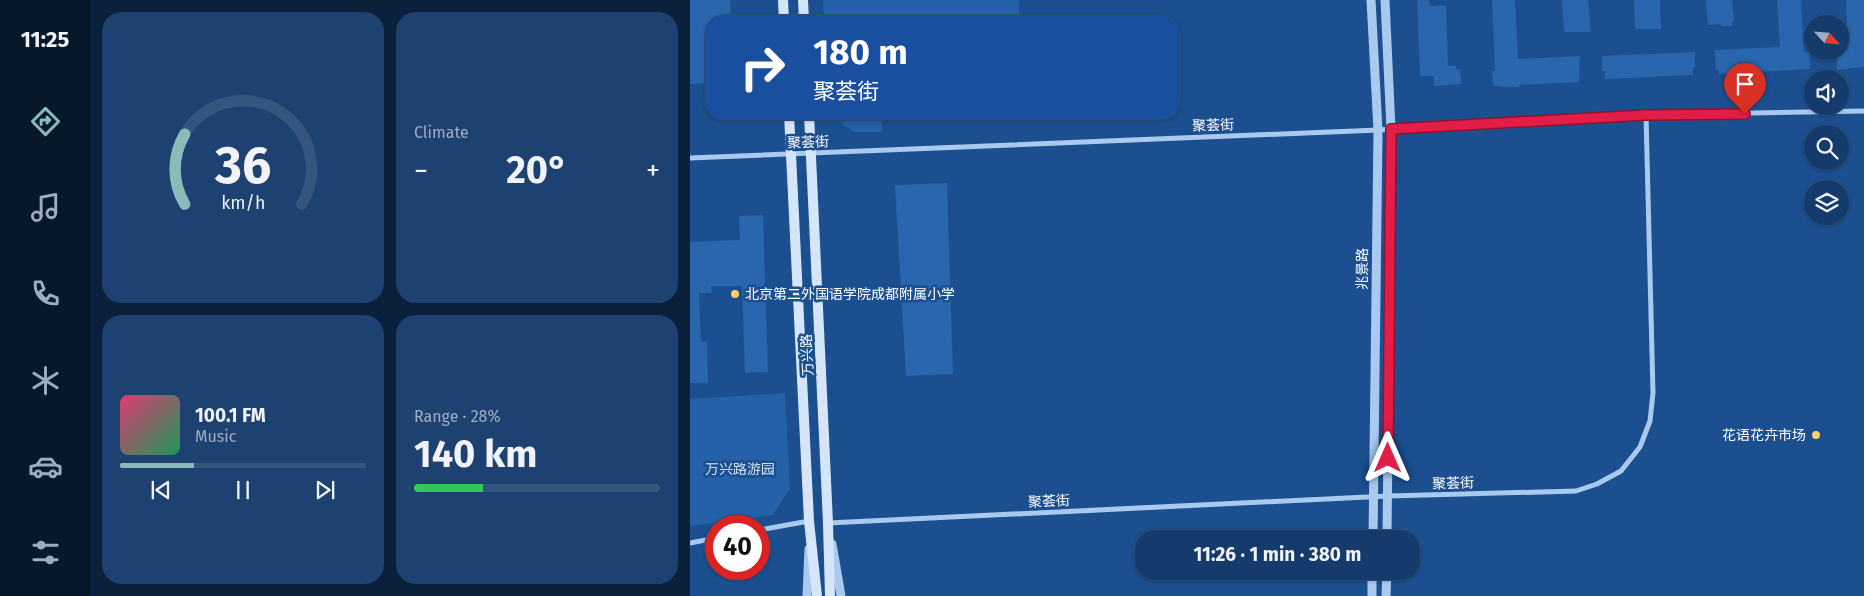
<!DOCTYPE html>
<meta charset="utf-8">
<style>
:root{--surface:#143b6b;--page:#1d4271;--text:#f1f3f6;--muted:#9dadc1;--line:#33557e;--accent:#8bbbb9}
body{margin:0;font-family:"Fira Sans","Noto Sans SC",sans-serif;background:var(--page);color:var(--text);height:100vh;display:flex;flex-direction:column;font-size:19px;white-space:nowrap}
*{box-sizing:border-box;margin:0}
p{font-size:16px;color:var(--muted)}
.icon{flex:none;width:28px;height:28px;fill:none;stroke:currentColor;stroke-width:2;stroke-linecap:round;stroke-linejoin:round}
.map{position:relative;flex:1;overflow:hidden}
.panel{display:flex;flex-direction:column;gap:12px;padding:12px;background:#0b203b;width:600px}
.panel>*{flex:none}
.guide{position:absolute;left:15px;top:15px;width:475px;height:105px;border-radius:20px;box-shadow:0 1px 4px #0004,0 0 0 1px var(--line);background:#1a4fa0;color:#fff;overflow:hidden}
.needle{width:32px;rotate:116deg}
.fabs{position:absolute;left:1114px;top:15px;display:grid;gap:10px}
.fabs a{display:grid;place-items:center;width:45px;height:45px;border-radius:50%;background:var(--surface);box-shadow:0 1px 4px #0004,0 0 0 1px var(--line);font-size:25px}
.speed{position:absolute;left:15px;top:515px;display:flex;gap:10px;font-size:25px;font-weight:700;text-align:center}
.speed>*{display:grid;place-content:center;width:65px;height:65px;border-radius:50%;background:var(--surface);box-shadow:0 1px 4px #0004,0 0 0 1px var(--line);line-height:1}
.speed .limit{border:8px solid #d22;background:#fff;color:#111}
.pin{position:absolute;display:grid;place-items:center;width:42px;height:42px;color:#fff;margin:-51px -21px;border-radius:50% 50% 50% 0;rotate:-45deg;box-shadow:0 0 5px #0007}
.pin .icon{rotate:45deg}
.me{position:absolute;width:55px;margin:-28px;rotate:0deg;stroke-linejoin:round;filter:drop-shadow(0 0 4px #0008)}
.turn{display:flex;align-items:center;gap:18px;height:105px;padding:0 25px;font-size:22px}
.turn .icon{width:65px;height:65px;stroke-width:2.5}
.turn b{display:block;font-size:35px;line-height:42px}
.big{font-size:38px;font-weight:700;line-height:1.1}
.panel .card{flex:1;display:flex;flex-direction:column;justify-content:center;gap:8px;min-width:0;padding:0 18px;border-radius:20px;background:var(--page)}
.panel .dial{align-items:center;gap:0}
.dial svg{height:130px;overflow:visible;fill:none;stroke:var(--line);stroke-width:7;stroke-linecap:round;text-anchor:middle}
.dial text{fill:var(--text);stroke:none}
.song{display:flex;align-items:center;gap:15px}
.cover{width:60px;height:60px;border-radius:8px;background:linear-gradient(135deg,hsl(340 70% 55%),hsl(150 70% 35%))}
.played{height:5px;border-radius:2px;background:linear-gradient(90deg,var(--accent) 30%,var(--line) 30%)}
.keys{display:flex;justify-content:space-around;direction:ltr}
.heat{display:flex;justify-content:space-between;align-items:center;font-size:28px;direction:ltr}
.charge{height:8px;border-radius:4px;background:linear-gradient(90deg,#34c759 28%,var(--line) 0)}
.panel .tiles{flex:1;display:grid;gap:12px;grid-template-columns:repeat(2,1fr)}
.trip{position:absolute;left:445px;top:530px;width:285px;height:50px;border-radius:20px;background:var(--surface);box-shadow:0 1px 4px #0004,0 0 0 1px var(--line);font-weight:700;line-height:50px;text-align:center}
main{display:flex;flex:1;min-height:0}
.tab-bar{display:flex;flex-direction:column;width:90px;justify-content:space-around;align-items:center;background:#08182b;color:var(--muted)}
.tab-bar .icon{width:35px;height:35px}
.tab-bar .selected{color:var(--accent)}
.tab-bar b{font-size:22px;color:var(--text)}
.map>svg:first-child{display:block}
.green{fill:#2461a8}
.building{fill:#2a66ad}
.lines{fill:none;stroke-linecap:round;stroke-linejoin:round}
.minor{stroke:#a9c9ee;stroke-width:5}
.tertiary{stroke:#a9c9ee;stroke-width:9}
.secondary{stroke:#d6e6fa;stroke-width:10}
.route-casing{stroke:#92132f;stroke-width:12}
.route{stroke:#e11d48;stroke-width:9}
.poi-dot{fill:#ffd166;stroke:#1b4f8f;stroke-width:2}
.labels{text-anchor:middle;stroke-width:5;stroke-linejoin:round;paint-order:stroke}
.street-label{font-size:14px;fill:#fff;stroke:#1b4f8f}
.poi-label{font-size:14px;fill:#fff;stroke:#1b4f8f;text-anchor:start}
.park-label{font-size:14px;fill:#cfe3fa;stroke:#1b4f8f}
</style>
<main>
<nav class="tab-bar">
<b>11:25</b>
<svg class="icon selected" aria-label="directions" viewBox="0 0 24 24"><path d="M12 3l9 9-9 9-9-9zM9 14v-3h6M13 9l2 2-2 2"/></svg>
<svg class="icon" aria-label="music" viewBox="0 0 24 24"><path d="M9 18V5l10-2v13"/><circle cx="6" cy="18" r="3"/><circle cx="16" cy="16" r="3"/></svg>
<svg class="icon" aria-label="phone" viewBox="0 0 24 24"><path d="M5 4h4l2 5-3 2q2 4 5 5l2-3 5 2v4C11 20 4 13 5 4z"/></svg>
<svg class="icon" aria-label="climate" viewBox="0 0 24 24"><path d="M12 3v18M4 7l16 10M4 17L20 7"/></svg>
<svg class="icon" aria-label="car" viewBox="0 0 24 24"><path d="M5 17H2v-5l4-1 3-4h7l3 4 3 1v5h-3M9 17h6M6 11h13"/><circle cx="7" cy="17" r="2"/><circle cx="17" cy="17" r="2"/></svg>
<svg class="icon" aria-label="filters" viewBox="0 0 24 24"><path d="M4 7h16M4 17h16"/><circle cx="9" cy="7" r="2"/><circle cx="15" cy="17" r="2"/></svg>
</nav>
<section class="panel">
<div class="tiles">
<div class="card dial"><svg viewBox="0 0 100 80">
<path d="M14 69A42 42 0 1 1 86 69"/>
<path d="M14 69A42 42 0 0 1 14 26" stroke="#8bbbb9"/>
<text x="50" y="56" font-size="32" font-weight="700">36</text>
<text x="50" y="72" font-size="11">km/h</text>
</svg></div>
<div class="card"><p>Climate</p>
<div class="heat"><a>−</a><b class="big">20°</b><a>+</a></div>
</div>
<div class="card">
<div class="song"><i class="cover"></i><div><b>100.1 FM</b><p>Music</p></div></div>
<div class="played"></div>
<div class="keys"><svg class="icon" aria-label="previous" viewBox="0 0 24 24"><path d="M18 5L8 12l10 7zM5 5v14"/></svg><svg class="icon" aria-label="pause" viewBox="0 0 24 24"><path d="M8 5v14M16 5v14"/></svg><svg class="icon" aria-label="next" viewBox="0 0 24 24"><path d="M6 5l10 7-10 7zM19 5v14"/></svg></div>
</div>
<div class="card"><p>Range · 28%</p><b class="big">140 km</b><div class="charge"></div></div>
</div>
</section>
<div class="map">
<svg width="1174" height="596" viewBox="0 0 1174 596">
<rect width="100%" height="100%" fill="#1b4f8f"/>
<g class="green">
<polygon points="133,0 329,0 330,21 134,21"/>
<polygon points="140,114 192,114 192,132 163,132"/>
<polygon points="95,393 100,488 83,515 0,526 0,399"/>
</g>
<g class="building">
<polygon points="0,0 40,0 41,21 21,21 21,83 0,84"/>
<polygon points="727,0 739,0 740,6 756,5 758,66 766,66 766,70 770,69 771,84 744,86 744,76 730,76"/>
<polygon points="802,0 825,0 828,59 890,56 889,82 829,85 829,87 810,87 810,86 803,86 802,71 805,71"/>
<polygon points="872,0 898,0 901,32 874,32"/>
<polygon points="944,0 970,0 971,29 945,29"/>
<polygon points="1016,0 1042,0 1044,21 1042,21 1042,26 1031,26 1030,24 1018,25"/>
<polygon points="1087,0 1111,0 1114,52 1119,52 1120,69 1029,74 1029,70 1026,70 1025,50 1090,47"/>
<polygon points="1156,0 1174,0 1174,67 1147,70 1147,54 1152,54 1152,50 1158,50"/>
<polygon points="1005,52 1005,67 1003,67 1003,75 915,79 915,71 912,71 912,56"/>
<polygon points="257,183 263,374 216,376 205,185"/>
<polygon points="73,215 78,372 55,373 52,286 21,286 22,293 9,293 11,342 17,342 18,383 0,383 0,242 50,240 49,216"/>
</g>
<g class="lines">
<g class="minor">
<polyline points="0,158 688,130 956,115 1174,111"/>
<polyline points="138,523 698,496 886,491 907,484 931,471 950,447 960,421 963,393 956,115"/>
<polyline points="69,530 119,521"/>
<polyline points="0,543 26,538"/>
</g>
<g class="tertiary">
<polyline points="681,0 688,130 683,539"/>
<polyline points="695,0 701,129 697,539"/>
<polyline points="142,544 151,596"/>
<polyline points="117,596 119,549"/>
<polyline points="682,596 682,571"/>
<polyline points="696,596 697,571"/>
</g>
<g class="secondary">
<polyline points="93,0 94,21"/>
<polyline points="113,0 114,21"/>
<polyline points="99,114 119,521 127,596"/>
<polyline points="119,114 138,523 140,596"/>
</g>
</g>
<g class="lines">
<defs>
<polyline id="route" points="698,458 701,129 956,115 1055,114"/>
</defs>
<use href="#route" class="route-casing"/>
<use href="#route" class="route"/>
</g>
<g class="poi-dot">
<circle cx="45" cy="294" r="5"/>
<circle cx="1126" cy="435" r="5"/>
</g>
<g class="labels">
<g class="street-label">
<text transform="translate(523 125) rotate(-2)" y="5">聚荟街</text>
<text transform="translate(118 142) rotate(-2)" y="5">聚荟街</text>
<text transform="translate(672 269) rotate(-89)" y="5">兆景路</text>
<text transform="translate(117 355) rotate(-93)" y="5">万兴路</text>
<text transform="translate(763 483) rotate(-2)" y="5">聚荟街</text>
<text transform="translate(359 501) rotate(-3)" y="5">聚荟街</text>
</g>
<g class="poi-label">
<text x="55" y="299">北京第二外国语学院成都附属小学</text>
<text x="1116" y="440" text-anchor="end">花语花卉市场</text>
</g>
<g class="park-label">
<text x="50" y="474">万兴路游园</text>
</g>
</g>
</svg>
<div class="fabs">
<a><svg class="needle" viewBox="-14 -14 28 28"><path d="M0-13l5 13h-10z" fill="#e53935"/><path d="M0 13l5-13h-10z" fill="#9dadc1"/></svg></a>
<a><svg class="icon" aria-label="sound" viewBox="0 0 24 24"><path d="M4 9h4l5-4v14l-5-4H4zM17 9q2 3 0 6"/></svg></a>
<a><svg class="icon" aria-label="search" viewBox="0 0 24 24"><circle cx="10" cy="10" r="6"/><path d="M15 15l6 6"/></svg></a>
<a><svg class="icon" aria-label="layers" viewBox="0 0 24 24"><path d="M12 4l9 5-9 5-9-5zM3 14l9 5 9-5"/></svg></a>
</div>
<div class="speed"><div class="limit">40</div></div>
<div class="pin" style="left:1055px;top:114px;background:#d93025"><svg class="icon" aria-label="arrive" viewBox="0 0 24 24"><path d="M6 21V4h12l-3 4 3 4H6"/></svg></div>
<svg class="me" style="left:698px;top:458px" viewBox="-20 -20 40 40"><path d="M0-17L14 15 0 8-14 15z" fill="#e11d48" stroke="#fff" stroke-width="4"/></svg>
<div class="trip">11:26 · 1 min · 380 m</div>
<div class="guide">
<div class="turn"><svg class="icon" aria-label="right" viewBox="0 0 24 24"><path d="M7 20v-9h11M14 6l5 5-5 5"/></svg><div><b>180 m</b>聚荟街</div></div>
</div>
</div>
</main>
